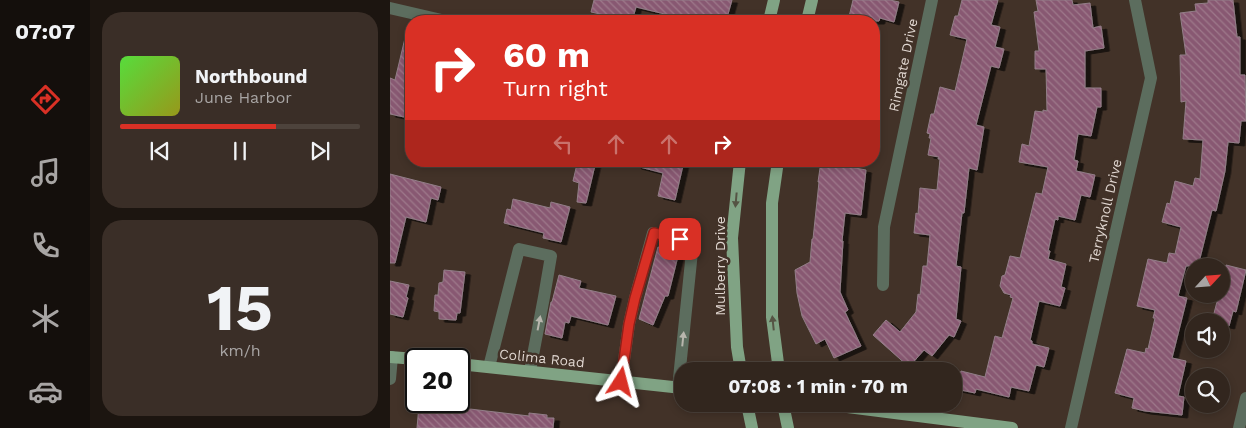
<!DOCTYPE html>
<meta charset="utf-8">
<style>
:root{--surface:#32261e;--page:#3a2e27;--text:#f1f3f6;--muted:#a8a5a4;--line:#4d433c;--accent:#d93025}
body{margin:0;font-family:"Work Sans",sans-serif;background:var(--page);color:var(--text);height:100vh;display:flex;flex-direction:column;font-size:19px;white-space:nowrap}
*{box-sizing:border-box;margin:0}
p{font-size:16px;color:var(--muted)}
.icon{flex:none;width:28px;height:28px;fill:none;stroke:currentColor;stroke-width:2;stroke-linecap:round;stroke-linejoin:round}
.map{position:relative;flex:1;overflow:hidden}
.sheet{display:flex;flex-direction:column;gap:12px;padding:12px;background:#1c1510;width:300px}
.sheet>*{flex:none}
.guide{position:absolute;left:15px;top:15px;width:475px;height:152px;border-radius:20px;box-shadow:0 2px 8px #0003,0 0 0 1px var(--line);background:#d93025;color:#fff;overflow:hidden}
.needle{width:32px;rotate:64deg}
.fabs{position:absolute;left:795px;top:258px;display:grid;gap:10px}
.fabs a{display:grid;place-items:center;width:45px;height:45px;border-radius:50%;background:var(--surface);box-shadow:0 2px 8px #0003,0 0 0 1px var(--line);font-size:25px}
.speed{position:absolute;left:15px;top:348px;display:flex;gap:10px;font-size:25px;font-weight:700;text-align:center}
.speed>*{display:grid;place-content:center;width:65px;height:65px;border-radius:50%;background:var(--surface);box-shadow:0 2px 8px #0003,0 0 0 1px var(--line);line-height:1}
.speed .limit{border:2px solid #111;border-radius:8px;background:#fff;color:#111}
.pin{position:absolute;display:grid;place-items:center;width:42px;height:42px;color:#fff;margin:-21px;border-radius:10px;box-shadow:0 2px 8px #0006}
.me{position:absolute;width:55px;margin:-28px;rotate:9deg;stroke-linejoin:round;filter:drop-shadow(0 0 4px #0008)}
.turn{display:flex;align-items:center;gap:18px;height:105px;padding:0 15px;font-size:22px}
.turn .icon{width:65px;height:65px;stroke-width:2.5}
.turn b{display:block;font-size:35px;line-height:42px}
.lanes{display:flex;align-items:center;height:48px;padding:0 15px;background:#0003;justify-content:center;gap:25px;direction:ltr}
.lanes .off{opacity:.35}
.sheet .widget{flex:1;display:flex;flex-direction:column;justify-content:center;gap:8px;min-width:0;padding:0 18px;border-radius:20px;background:var(--page)}
.sheet .dial{align-items:center;gap:0}
.dial b{font-size:65px;line-height:1}
.song{display:flex;align-items:center;gap:15px}
.cover{width:60px;height:60px;border-radius:8px;background:linear-gradient(135deg,hsl(110 70% 55%),hsl(60 70% 35%))}
.played{height:5px;border-radius:2px;background:linear-gradient(90deg,var(--accent) 65%,var(--line) 65%)}
.keys{display:flex;justify-content:space-around;direction:ltr}
.trip{position:absolute;left:284px;top:362px;width:288px;height:50px;border-radius:20px;background:var(--surface);box-shadow:0 2px 8px #0003,0 0 0 1px var(--line);font-weight:700;line-height:50px;text-align:center}
main{display:flex;flex:1;min-height:0}
.menu{display:flex;flex-direction:column;width:90px;justify-content:space-around;align-items:center;background:#140f0c;color:var(--muted)}
.menu .icon{width:35px;height:35px}
.menu .selected{color:var(--accent)}
.menu b{font-size:22px;color:var(--text)}
.map>svg:first-child{display:block}
.building{fill:url(#building-back-hatch);stroke:#927e88;filter:url(#shadow)}
.lines{fill:none;stroke-linecap:round;stroke-linejoin:round}
.minor{stroke:#5c6d5e;stroke-width:12}
.major{stroke:#80a384;stroke-width:12}
.oneway{fill:#555444}
.oneway2{fill:#b8b6ad}
.route-casing{stroke:#8d1f18;stroke-width:12}
.route{stroke:#d93025;stroke-width:9}
.labels{text-anchor:middle;stroke-width:5;stroke-linejoin:round;paint-order:stroke}
.street-label{font-size:14px;fill:#dfd5cf;stroke:#423228}
</style>
<main>
<nav class="menu">
<b>07:07</b>
<svg class="icon selected" aria-label="directions" viewBox="0 0 24 24"><path d="M12 3l9 9-9 9-9-9zM9 14v-3h6M13 9l2 2-2 2"/></svg>
<svg class="icon" aria-label="music" viewBox="0 0 24 24"><path d="M9 18V5l10-2v13"/><circle cx="6" cy="18" r="3"/><circle cx="16" cy="16" r="3"/></svg>
<svg class="icon" aria-label="phone" viewBox="0 0 24 24"><path d="M5 4h4l2 5-3 2q2 4 5 5l2-3 5 2v4C11 20 4 13 5 4z"/></svg>
<svg class="icon" aria-label="climate" viewBox="0 0 24 24"><path d="M12 3v18M4 7l16 10M4 17L20 7"/></svg>
<svg class="icon" aria-label="car" viewBox="0 0 24 24"><path d="M5 17H2v-5l4-1 3-4h7l3 4 3 1v5h-3M9 17h6M6 11h13"/><circle cx="7" cy="17" r="2"/><circle cx="17" cy="17" r="2"/></svg>
</nav>
<section class="sheet">
<div class="widget">
<div class="song"><i class="cover"></i><div><b>Northbound</b><p>June Harbor</p></div></div>
<div class="played"></div>
<div class="keys"><svg class="icon" aria-label="previous" viewBox="0 0 24 24"><path d="M18 5L8 12l10 7zM5 5v14"/></svg><svg class="icon" aria-label="pause" viewBox="0 0 24 24"><path d="M8 5v14M16 5v14"/></svg><svg class="icon" aria-label="next" viewBox="0 0 24 24"><path d="M6 5l10 7-10 7zM19 5v14"/></svg></div>
</div>
<div class="widget dial"><b>15</b><p>km/h</p></div>
</section>
<div class="map">
<svg width="856" height="428" viewBox="0 0 856 428">
<defs>
<pattern id="building-back-hatch" width="6" height="6" patternUnits="userSpaceOnUse" patternTransform="scale(1.25)"><rect width="6" height="6" fill="#885972"/><path d="M-1 5l2 2M0 0l6 6M5-1l2 2" fill="none" stroke="#9e788b"/></pattern>
<filter id="shadow"><feDropShadow dx="5.5" dy="3" stdDeviation="0" flood-color="#0009"/></filter>
</defs>
<rect width="100%" height="100%" fill="#423228"/>
<g class="building">
<polygon points="204,0 342,0 336,21 286,21 287,17 246,7 242,21 201,12"/>
<polygon points="463,0 500,0 509,2 504,22 490,18 489,21 458,21"/>
<polygon points="572,0 608,0 601,25 610,27 605,47 614,49 609,68 601,66 586,125 594,127 587,170 579,168 574,213 572,213 566,266 571,267 566,319 571,321 564,337 559,335 542,356 534,350 519,367 483,335 496,320 510,332 526,312 528,294 530,295 533,266 537,266 540,235 524,233 526,213 528,214 530,188 547,190 550,159 548,159 549,157 538,155 541,138 539,138 540,134 537,133 541,114 544,114 550,87 565,91 577,39 560,35 565,16 568,16"/>
<polygon points="646,0 682,0 683,5 700,3 703,28 711,26 714,48 695,51 695,88 711,88 711,107 707,107 701,136 688,134 684,160 688,161 686,171 705,175 700,197 691,195 685,220 668,216 668,220 665,219 658,251 660,251 658,259 676,264 671,287 675,288 670,306 649,301 640,340 642,341 642,344 659,348 654,367 646,365 639,391 621,387 619,397 586,389 585,393 566,389 571,371 595,377 605,336 612,338 623,298 620,297 621,295 614,293 610,286 612,276 615,275 620,256 630,258 646,193 652,194 658,167 629,162 632,144 639,146 645,111 653,112 653,110 657,111 656,69 645,69 645,51 649,51 644,12 648,11"/>
<polygon points="818,0 843,0 847,37 850,37 850,75 855,75 856,121 851,121 849,143 838,142 835,171 826,211 822,210 808,266 796,266 788,296 797,298 782,358 796,361 788,396 794,397 792,415 755,411 742,408 744,398 725,393 737,349 755,353 756,348 758,349 765,318 763,318 765,310 747,306 758,259 777,263 779,253 785,254 791,227 772,222 777,203 780,204 785,181 803,186 805,178 810,179 813,140 793,139 796,101 791,102 790,55 796,55 790,13 806,11 805,4 818,3"/>
<polygon points="16,34 21,35 21,105 19,113 16,112 14,117 0,114 0,78 5,80"/>
<polygon points="192,161 206,161 196,203 187,202 189,183 183,181 187,164 191,165"/>
<polygon points="246,161 294,161 285,200 268,196 273,173 246,166"/>
<polygon points="431,161 461,161 460,167 476,170 471,215 455,213 452,241 453,241 450,292 458,310 455,312 471,346 444,358 435,339 426,344 412,316 407,293 405,270 420,262 422,239 423,239 429,182 428,182"/>
<polygon points="0,174 51,187 48,200 41,198 36,222 16,217 5,263 0,263"/>
<polygon points="123,199 160,208 161,202 180,207 171,242 153,238 154,233 114,223 117,209 121,210"/>
<polygon points="268,247 289,252 278,296 275,296 263,325 249,319"/>
<polygon points="836,265 856,270 846,312 843,311 839,326 831,324 831,321 822,321 829,294 831,294 831,284"/>
<polygon points="54,270 75,272 70,313 67,313 66,320 49,319 49,312 44,311 45,295 48,295 49,283 53,282"/>
<polygon points="169,275 191,281 189,288 226,296 218,325 181,316 179,323 175,322 172,338 155,334 161,302 162,302"/>
<polygon points="0,281 19,285 16,297 18,298 13,317 0,314"/>
<polygon points="29,405 46,407 46,405 139,416 139,413 157,415 157,418 164,418 163,428 27,428"/>
</g>
<g class="lines">
<g class="minor">
<polyline points="0,8 56,21"/>
<polyline points="493,285 494,227 542,0"/>
<polyline points="99,367 129,249 161,256 154,297 140,371"/>
<polyline points="0,379 2,357"/>
<polyline points="231,382 239,324 245,298 263,233 303,242 288,388"/>
<polyline points="681,428 761,78 745,0"/>
<polyline points="849,428 856,398"/>
</g>
<g class="major">
<polyline points="379,21 384,0"/>
<polyline points="417,21 422,0"/>
<polyline points="350,161 342,238 347,347 351,371"/>
<polyline points="388,161 382,203 382,317 389,371"/>
<polyline points="0,357 26,359"/>
<polyline points="69,364 292,388"/>
<polyline points="357,404 362,428"/>
<polyline points="393,404 398,428"/>
<polyline points="434,404 622,428"/>
</g>
</g>
<defs><path id="oneway-solid" d="M-6-.8H1V-3.2L6.5 0L1 3.2V.8H-6Z" transform="scale(1.25)"/></defs>
<g class="oneway">
<use href="#oneway-solid" transform="translate(346 200) rotate(95)"/>
<use href="#oneway-solid" transform="translate(383 323) rotate(-96)"/>
</g>
<g class="oneway2">
<use href="#oneway-solid" transform="translate(149 323) rotate(-79)"/>
<use href="#oneway-solid" transform="translate(293 339) rotate(-84)"/>
</g>
<g class="lines">
<defs>
<polyline id="route" points="231,382 239,324 245,298 264,233 290,239"/>
</defs>
<use href="#route" class="route-casing"/>
<use href="#route" class="route"/>
</g>
<g class="labels">
<g class="street-label">
<text transform="translate(513 65) rotate(-78)" y="5">Rimgate Drive</text>
<text transform="translate(715 211) rotate(-77)" y="5">Terryknoll Drive</text>
<text transform="translate(330 266) rotate(-90)" y="5">Mulberry Drive</text>
<text transform="translate(152 358) rotate(6)" y="5">Colima Road</text>
</g>
</g>
</svg>
<div class="fabs">
<a><svg class="needle" viewBox="-14 -14 28 28"><path d="M0-13l5 13h-10z" fill="#e53935"/><path d="M0 13l5-13h-10z" fill="#a8a5a4"/></svg></a>
<a><svg class="icon" aria-label="sound" viewBox="0 0 24 24"><path d="M4 9h4l5-4v14l-5-4H4zM17 9q2 3 0 6"/></svg></a>
<a><svg class="icon" aria-label="search" viewBox="0 0 24 24"><circle cx="10" cy="10" r="6"/><path d="M15 15l6 6"/></svg></a>
</div>
<div class="speed"><div class="limit">20</div></div>
<div class="pin" style="left:290px;top:239px;background:#d93025"><svg class="icon" aria-label="arrive" viewBox="0 0 24 24"><path d="M6 21V4h12l-3 4 3 4H6"/></svg></div>
<svg class="me" style="left:231px;top:382px" viewBox="-20 -20 40 40"><path d="M0-17L14 15 0 8-14 15z" fill="#d93025" stroke="#fff" stroke-width="4"/></svg>
<div class="trip">07:08 · 1 min · 70 m</div>
<div class="guide">
<div class="turn"><svg class="icon" aria-label="right" viewBox="0 0 24 24"><path d="M7 20v-9h11M14 6l5 5-5 5"/></svg><div><b>60 m</b>Turn right</div></div>
<div class="lanes"><svg class="icon off" aria-label="left" viewBox="0 0 24 24"><path d="M17 20v-9H6M10 6l-5 5 5 5"/></svg><svg class="icon off" aria-label="ahead" viewBox="0 0 24 24"><path d="M12 20V5M6 11l6-6 6 6"/></svg><svg class="icon off" aria-label="ahead" viewBox="0 0 24 24"><path d="M12 20V5M6 11l6-6 6 6"/></svg><svg class="icon" aria-label="right" viewBox="0 0 24 24"><path d="M7 20v-9h11M14 6l5 5-5 5"/></svg></div>
</div>
</div>
</main>
